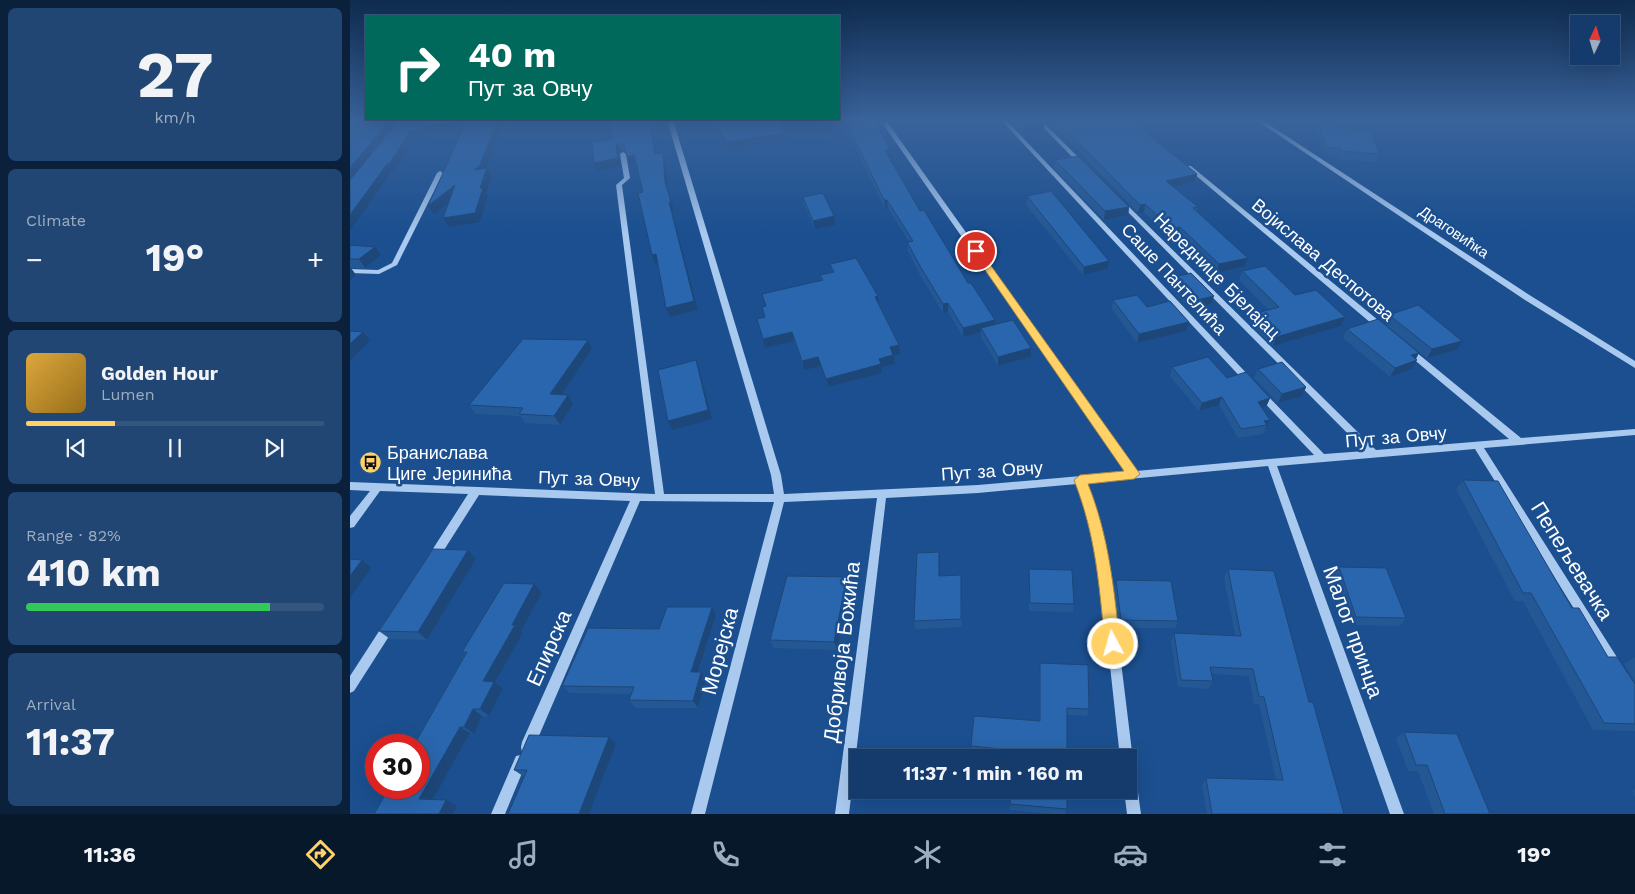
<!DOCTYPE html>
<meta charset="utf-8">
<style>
:root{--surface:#143b6b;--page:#214673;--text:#f1f3f6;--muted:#9dadc1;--line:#33557e;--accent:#ffd166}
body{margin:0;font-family:"Work Sans",sans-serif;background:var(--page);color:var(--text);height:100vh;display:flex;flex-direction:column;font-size:19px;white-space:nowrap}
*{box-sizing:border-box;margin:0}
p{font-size:16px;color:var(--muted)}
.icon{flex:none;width:28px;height:28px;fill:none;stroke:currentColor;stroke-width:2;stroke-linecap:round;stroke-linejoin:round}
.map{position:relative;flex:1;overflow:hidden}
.drawer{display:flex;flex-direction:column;gap:8px;padding:8px;background:#0b203b;width:350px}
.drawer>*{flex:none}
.hud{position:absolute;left:15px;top:15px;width:475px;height:105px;border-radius:0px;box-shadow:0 5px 20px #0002,0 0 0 1px var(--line);background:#00695c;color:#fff;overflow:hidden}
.needle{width:32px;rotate:4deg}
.controls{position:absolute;left:1220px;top:15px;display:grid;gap:10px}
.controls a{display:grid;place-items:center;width:50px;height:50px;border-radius:0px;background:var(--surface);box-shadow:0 5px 20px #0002,0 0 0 1px var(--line);font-size:25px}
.speed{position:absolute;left:15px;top:734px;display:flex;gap:10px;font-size:25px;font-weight:700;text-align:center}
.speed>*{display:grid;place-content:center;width:65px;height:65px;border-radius:50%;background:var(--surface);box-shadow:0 5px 20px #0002,0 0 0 1px var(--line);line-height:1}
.speed .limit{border:8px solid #d22;background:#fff;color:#111}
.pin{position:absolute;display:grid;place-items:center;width:42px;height:42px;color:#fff;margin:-21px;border:2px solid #fff;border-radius:50%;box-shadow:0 1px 5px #0007}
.me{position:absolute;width:55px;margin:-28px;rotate:354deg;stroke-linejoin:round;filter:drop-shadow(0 0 4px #0008)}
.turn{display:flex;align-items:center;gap:18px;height:105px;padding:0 20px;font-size:22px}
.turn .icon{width:65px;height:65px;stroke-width:2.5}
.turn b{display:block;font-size:35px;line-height:42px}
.big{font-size:38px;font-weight:700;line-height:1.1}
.drawer .card{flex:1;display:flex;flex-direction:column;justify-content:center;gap:8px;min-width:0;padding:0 18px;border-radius:8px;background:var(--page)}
.drawer .dial{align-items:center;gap:0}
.dial b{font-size:65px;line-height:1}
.song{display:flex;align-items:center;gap:15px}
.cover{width:60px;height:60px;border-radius:8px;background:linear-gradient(135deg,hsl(40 70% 55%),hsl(40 70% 35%))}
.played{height:5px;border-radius:2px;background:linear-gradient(90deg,var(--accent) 30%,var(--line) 30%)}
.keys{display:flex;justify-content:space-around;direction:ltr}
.heat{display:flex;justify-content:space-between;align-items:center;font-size:28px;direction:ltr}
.charge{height:8px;border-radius:4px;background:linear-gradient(90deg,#34c759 82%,var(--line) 0)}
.trip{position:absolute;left:499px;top:749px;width:288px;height:50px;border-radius:0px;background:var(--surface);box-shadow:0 5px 20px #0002,0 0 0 1px var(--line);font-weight:700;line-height:50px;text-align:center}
.menu{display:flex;height:80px;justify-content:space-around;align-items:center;background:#08182b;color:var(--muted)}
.menu .icon{width:35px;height:35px}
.menu .current{color:var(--accent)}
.menu b{font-size:22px;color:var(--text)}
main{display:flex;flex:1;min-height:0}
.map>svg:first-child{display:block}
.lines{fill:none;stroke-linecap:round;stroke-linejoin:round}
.minor{fill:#a9c9ee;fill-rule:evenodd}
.wall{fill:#245895}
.shaded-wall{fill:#1d4779}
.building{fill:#2a66ad;stroke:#1d4779}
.route{fill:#ffd166;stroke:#a68842}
.labels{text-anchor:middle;stroke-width:5;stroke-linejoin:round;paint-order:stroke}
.far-street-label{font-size:15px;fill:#fff;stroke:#1b4f8f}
.street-label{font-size:18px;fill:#fff;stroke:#1b4f8f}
.poi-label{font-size:18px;fill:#fff;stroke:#1b4f8f;text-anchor:start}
.near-street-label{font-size:21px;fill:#fff;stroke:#1b4f8f}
</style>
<main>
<section class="drawer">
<div class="card dial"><b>27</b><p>km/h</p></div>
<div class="card"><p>Climate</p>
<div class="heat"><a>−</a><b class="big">19°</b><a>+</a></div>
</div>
<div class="card">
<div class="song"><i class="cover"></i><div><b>Golden Hour</b><p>Lumen</p></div></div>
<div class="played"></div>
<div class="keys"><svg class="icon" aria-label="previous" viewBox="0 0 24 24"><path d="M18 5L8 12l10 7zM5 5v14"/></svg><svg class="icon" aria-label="pause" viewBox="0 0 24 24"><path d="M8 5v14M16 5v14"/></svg><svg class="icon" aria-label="next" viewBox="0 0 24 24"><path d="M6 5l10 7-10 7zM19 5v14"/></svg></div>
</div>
<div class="card"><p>Range · 82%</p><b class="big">410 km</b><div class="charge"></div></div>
<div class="card"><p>Arrival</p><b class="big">11:37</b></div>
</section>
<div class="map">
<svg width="1285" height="814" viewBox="0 0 1285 814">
<rect width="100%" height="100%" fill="#1b4f8f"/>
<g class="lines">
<g class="minor">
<polygon points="651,120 656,120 902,379 903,381 902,383 896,383"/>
<polygon points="686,120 691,120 735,164 735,166 731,166"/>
<polygon points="906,120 912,120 1181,296 1285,361 1285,368 1175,300"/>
<polygon points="321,121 324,123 431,475 434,494 628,485 776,472 533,124 536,122 538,123 786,471 964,455 908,396 907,394 911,391 914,392 974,454 1015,451 769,203 768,202 771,200 773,201 1026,450 1159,439 1055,352 1054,350 1058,347 1061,348 1171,438 1285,429 1285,435 1134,448 1270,662 1272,666 1270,670 1266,672 1262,670 1125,449 927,466 1054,814 1040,814 918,466 736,483 748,514 758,555 783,760 784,764 791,814 777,814 774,790 778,790 778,758 770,758 748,555 738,514 727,484 628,493 536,498 499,814 485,814 527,498 434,502 355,814 341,814 424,502 290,501 182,752 177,753 172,752 171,747 172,742 280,501 129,495 87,561 83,563 79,561 78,558 79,555 118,494 30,491 4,527 0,528 0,516 20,491 0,490 0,482 305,494 266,185 274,178 270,154 273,152 276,154 280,178 272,185 314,494 424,494 421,475 318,123"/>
<polygon points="837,166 841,166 1034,325 1035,327 1034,329 1028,329 837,168"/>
<polygon points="90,171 93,173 47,265 29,274 0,273 0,269 28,270 42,263 87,173"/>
<polygon points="39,621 43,622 45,626 43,630 4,691 0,693 0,676 35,622"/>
<polygon points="171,755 176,756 177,761 155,814 141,814 166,756"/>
</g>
</g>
<g class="wall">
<polygon points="365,120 428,120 436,140 379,150"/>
<polygon points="660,120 691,120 694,130 673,134"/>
<polygon points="693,120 781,120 847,174 845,182 824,187 848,207 847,211 898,258 895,266 867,273 828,236 820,238 794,212 788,213 706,128 703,129"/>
<polygon points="969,125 1029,154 1026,162 988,159 987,156 973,154 967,133"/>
<polygon points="498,126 540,149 541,157 539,158 570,211 618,283 645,320 645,324 681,357 648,366 631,337 631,332 613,337 598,312 593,313 570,275 558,251 557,242 559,242 538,208 535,209 499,134"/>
<polygon points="262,139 306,154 316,161 318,190 324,210 322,211 348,310 320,317 308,264 305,264 293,192 286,164 280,165 276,152 271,151 269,153 271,166 247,171 244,163"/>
<polygon points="705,160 779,207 778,215 754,220 704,168"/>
<polygon points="677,196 757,269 733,275 676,205"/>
<polygon points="453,197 484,216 486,225 465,229 454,205"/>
<polygon points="0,245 25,247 31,255 15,268 1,268 6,275 0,280"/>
<polygon points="480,264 529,305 550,354 544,356 545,364 531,367 532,373 478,387 471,366 454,370 444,341 415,348 415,306 471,280 470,275 482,272"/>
<polygon points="892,271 995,317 991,326 923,346 900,323 903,314 919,310 889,280"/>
<polygon points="821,278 861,304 841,310 819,287"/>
<polygon points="763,300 797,307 836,331 787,343 762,309"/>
<polygon points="1039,315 1107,350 1077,358 1035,324"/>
<polygon points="997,329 1066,359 1062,369 1040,377 993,338"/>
<polygon points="238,340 242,349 211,395 218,395 223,404 210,425 175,423 170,416 126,414 119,405"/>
<polygon points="822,367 877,378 920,398 916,407 912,408 920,420 913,434 888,438 869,405 849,411 820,376"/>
<polygon points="908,369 956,387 952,396 928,403 904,378"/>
<polygon points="1113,480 1222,608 1258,657 1285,684 1285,731 1243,730 1173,601 1165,601 1106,489"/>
<polygon points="126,559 77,640 40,639 29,631"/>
<polygon points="590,561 590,576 611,575 612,627 565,629 564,621"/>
<polygon points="989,567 1056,618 1050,626 1000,625 983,575"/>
<polygon points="679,569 724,604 723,612 679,611"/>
<polygon points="878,569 959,702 994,814 857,814 852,785 856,778 926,780 909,704 904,704 899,676 862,674 863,681 859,689 828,687 821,641 824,633 885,635 874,578"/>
<polygon points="766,580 828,621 825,628 769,628 764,588"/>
<polygon points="499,586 487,650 424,648 420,640"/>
<polygon points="192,593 171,631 173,633 145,682 153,689 139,716 132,716 124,734 120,733 83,800 107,806 24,814 115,654 112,652"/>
<polygon points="366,615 349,672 351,672 356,679 348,708 286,708 279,700 281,694 220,693 212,686 309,629"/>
<polygon points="1285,657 1285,682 1274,664"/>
<polygon points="690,663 739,709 737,716 717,715 663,756 621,752 621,746 689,721 689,671"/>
<polygon points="1054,732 1140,814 1084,814 1068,771 1058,771 1046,738"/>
<polygon points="266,744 239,814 158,814 175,776 173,776 164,770"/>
<polygon points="1285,789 1285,797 1282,791"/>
<polygon points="661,790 717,809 715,814 704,814 660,810"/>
</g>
<g class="shaded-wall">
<polygon points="40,120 51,120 0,182 0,168"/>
<polygon points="102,120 110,120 104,131 78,133 75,137 65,138 45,171 42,171 0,231 0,215 60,131 74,126"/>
<polygon points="148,120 154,120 134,173 124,170"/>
<polygon points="299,120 300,120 308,162 305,154"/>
<polygon points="706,120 706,128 703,129 703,121"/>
<polygon points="694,123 694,130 673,134 674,126"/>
<polygon points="434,133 436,140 379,150 376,142"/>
<polygon points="268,143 271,151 269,153 271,166 247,171 244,163"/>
<polygon points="540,149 541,157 536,158 535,150"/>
<polygon points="313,153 316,161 318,190 324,210 322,211 348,310 320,317 316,308 319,202 315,182"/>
<polygon points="284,155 287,163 280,165 277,157"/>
<polygon points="137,168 142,176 136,193 138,196 130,222 99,227 93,218 130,188"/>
<polygon points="847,174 845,182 814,189 816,181"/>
<polygon points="105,185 110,193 84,215 78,206"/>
<polygon points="534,200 537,200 538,208 535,209"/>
<polygon points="795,204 794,212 788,213 790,205"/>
<polygon points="779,207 778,215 754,220 755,211"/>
<polygon points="484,216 486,225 465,229 463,221"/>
<polygon points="830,227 828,236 820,238 822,229"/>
<polygon points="25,247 31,255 15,268 9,259"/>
<polygon points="306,254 309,263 305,264 302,255"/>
<polygon points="898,258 895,266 867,273 869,264"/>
<polygon points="759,261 757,269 733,275 734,267"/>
<polygon points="0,267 6,275 0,280"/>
<polygon points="528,296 529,305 525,297"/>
<polygon points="864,296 861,304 841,310 843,301"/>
<polygon points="598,303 598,312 593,313 593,304"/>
<polygon points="995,317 991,326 923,346 926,337"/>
<polygon points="645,320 645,329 631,328 631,332 613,337 613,328"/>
<polygon points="839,322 836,331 787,343 789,334"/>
<polygon points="13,332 20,341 0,360 0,344"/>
<polygon points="442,332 444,341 415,348 413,339"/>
<polygon points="238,340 242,349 206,403 200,394"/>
<polygon points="1112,341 1107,350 1077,358 1082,349"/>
<polygon points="549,345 550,354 544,356 545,364 531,367 532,373 478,387 476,379 540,347"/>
<polygon points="681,348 681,357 648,366 648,357"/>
<polygon points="1069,353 1065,361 1067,360 1062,369 1040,377 1045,368 1061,355"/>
<polygon points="468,357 471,366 454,370 452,361"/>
<polygon points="346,360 349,369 362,419 322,430 318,421"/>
<polygon points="956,387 952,396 928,403 932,394"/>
<polygon points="218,395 223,404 210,425 204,416"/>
<polygon points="872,397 869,405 849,411 852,403"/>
<polygon points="920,398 916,407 904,410 908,402"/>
<polygon points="920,420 916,429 915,429 917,425 914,421"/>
<polygon points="118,550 126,559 77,640 68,632"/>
<polygon points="589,552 590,561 590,584 589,576"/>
<polygon points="12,560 21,568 0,598 0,576"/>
<polygon points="497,577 499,586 487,650 484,642"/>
<polygon points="184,584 192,593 171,631 173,633 145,682 153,689 139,716 130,709 133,681 162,625"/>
<polygon points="362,607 366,615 346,679 341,672"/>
<polygon points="351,672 356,679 348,708 343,701"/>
<polygon points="123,709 132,716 124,734 114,727"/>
<polygon points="110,727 120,733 80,805 69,799"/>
<polygon points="259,737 266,744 239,814 229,814"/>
<polygon points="96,800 107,806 103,814 89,814"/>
</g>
<g class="building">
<polygon points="0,120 40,120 0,168"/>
<polygon points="49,120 102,120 100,123 74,126 71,130 60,131 40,163 37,164 0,215 0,180"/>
<polygon points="117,120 148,120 130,165 124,170 137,168 130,188 133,188 125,213 93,218 105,185 78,206"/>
<polygon points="261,120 299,120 305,154 313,153 315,182 321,202 319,202 344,301 316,308 306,254 302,255 288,193 293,192 284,155 277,157 274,145 268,143 266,145 268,158 244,163 242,142 262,139"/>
<polygon points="366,120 428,120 434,133 376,142"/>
<polygon points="667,120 691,120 694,123 674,126"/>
<polygon points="702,120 781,120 847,174 816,181 848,207 843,208 898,258 869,264 830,227 822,229 795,204 790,205 706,120 703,121"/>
<polygon points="525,122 540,149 535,150 570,211 574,210 618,283 621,283 645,320 613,328 598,303 593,304 570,266 557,242 563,241 537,200 534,200 498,126"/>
<polygon points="969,125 1021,131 1029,154 991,151 990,148 976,147"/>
<polygon points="728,156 779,207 755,211 705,160"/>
<polygon points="701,191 759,261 734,267 677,196"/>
<polygon points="473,193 484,216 463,221 453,197"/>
<polygon points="0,245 25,247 9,259 0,259"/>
<polygon points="506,258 528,296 525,297 549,345 540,347 543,355 529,359 531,364 476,379 468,357 452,361 442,332 413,339 407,319 415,317 412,307 416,306 412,294 473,280 470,275 484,272 480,264"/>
<polygon points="915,266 945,295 966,290 995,317 926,337 903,314 929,307 892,271"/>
<polygon points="841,273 864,296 843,301 821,278"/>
<polygon points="787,295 797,307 820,301 839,322 789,334 763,300"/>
<polygon points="1068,305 1112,341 1082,349 1039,315"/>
<polygon points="1028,319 1069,353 1061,355 1067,360 1045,368 997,329"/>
<polygon points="663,320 681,348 648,357 631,328"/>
<polygon points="0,331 13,332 0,344"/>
<polygon points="173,339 238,340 200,394 218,395 204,416 169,414 173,408 119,405"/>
<polygon points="858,357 877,378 896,372 920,398 908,402 920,420 914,421 917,425 891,429 872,397 852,403 822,367"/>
<polygon points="346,360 358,410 318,421 308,370"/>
<polygon points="932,362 956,387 932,394 908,369"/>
<polygon points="1113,480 1148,481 1222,608 1229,608 1258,657 1267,657 1285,684 1285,724 1254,723 1181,593 1173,593"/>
<polygon points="83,549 118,550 68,632 29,631"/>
<polygon points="589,552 589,576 611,575 611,619 564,621 567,553"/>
<polygon points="0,559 12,560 0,576"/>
<polygon points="989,567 1036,568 1056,618 1006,617"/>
<polygon points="679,569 722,570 724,604 680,603"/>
<polygon points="878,569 924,571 959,702 963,702 994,814 862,814 856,778 933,780 914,697 909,696 903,669 860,667 863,681 831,680 824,633 891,636"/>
<polygon points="437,576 497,577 484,642 420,640"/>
<polygon points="766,580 821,581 828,621 771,620"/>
<polygon points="154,583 184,584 162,625 165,625 133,681 144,682 130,709 123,709 114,727 110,727 69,799 96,800 89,814 24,814 39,788 69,788 69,745 64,745 117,652 112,652"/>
<polygon points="317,607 362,607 341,672 351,672 343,701 279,700 284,687 212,686 238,628 309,629"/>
<polygon points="690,663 738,665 739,709 717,708 717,758 663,758 663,750 621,746 624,716 690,721"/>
<polygon points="1054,732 1107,734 1140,814 1095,814 1077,765 1066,765"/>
<polygon points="179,735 259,737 229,814 158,814 177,770 164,770"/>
<polygon points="661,790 717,790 717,809 660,804"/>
</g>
<linearGradient id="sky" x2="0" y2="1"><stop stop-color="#0f2b4f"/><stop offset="0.51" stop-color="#39639b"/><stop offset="1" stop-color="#39639b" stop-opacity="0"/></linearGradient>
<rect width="1285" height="234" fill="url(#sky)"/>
<path class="route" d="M623,249H629L790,474L784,479L738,484C759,536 764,589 770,644L768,649L763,651L758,649L755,644C749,585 746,536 724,480L730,475L774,471L622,251Z"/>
<defs>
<symbol id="bus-disc" viewBox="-11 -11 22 22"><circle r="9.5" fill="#ffd166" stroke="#1b4f8f"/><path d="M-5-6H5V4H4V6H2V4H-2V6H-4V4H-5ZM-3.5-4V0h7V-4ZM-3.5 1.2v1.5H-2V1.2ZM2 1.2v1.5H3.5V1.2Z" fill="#111"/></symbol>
</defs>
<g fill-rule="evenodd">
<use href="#bus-disc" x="8" y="450" width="25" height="25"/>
</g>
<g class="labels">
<g class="far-street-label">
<text transform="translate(1104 232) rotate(34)" y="5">Драговићка</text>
</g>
<g class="street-label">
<text transform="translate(973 260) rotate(40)" y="6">Војислава Деспотова</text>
<text transform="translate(867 276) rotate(45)" y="6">Нареднице Бјелајац</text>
<text transform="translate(824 279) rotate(47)" y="6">Саше Пантелића</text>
<text transform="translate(1046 437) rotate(-5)" y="6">Пут за Овчу</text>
<text transform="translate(642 471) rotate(-4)" y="6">Пут за Овчу</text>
<text transform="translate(239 479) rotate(2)" y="6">Пут за Овчу</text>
</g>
<g class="poi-label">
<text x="37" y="459">Бранислава<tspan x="37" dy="21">Циге Јеринића</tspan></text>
</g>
<g class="near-street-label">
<text transform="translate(1222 561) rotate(58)" y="7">Пепељевачка</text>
<text transform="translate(1003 632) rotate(70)" y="7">Малог принца</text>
<text transform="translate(199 648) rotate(-66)" y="7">Епирска</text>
<text transform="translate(370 651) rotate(-75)" y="7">Морејска</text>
<text transform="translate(492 652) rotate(-83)" y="7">Добривоја Божића</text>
</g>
</g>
</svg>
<div class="controls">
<a><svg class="needle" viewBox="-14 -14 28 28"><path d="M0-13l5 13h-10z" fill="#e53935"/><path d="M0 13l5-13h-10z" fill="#9dadc1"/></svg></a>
</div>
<div class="speed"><div class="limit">30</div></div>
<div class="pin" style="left:626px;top:251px;background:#d93025"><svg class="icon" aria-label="arrive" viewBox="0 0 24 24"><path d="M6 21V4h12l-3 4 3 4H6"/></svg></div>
<svg class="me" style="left:763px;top:644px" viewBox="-20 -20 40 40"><circle r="17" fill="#ffd166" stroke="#fff" stroke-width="3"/><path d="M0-11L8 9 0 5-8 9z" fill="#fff"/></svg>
<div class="trip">11:37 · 1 min · 160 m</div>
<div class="hud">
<div class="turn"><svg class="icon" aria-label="right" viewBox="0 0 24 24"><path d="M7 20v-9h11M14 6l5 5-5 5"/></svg><div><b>40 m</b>Пут за Овчу</div></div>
</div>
</div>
</main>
<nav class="menu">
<b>11:36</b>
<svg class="icon current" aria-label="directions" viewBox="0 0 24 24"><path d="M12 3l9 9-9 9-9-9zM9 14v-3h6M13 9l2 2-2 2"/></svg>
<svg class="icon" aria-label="music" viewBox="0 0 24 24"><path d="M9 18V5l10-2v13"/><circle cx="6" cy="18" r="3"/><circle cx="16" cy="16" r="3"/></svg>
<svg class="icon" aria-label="phone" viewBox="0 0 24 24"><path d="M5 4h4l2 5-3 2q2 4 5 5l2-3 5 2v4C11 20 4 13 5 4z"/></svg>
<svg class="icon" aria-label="climate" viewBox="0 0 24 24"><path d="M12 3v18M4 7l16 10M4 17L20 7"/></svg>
<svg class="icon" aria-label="car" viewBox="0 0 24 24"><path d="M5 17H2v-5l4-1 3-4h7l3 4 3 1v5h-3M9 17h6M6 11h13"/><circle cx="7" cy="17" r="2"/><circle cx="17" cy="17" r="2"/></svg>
<svg class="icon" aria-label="filters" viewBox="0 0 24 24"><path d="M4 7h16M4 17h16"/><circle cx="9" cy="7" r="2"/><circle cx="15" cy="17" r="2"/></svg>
<b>19°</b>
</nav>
